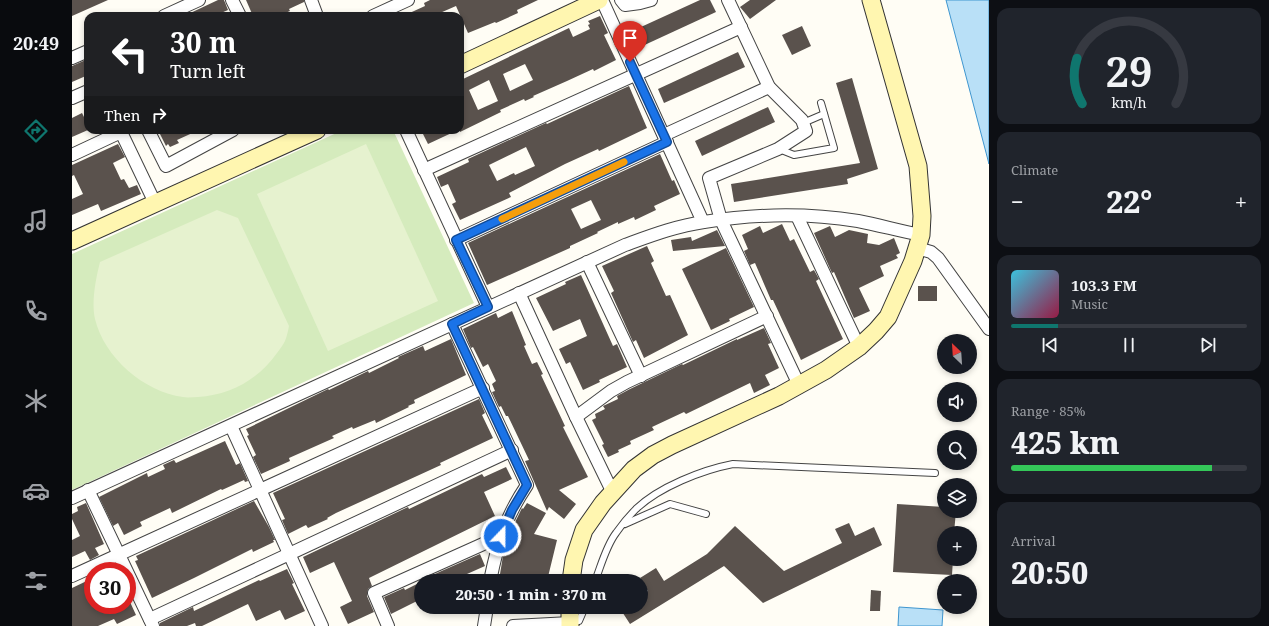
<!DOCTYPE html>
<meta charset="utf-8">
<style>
:root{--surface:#171b24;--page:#20242c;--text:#f1f3f6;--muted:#9ea1a6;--line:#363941;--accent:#0f766e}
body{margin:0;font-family:"Noto Serif",serif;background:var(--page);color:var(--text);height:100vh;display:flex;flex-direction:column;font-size:15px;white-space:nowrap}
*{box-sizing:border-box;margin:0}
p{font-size:13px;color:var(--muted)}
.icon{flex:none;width:22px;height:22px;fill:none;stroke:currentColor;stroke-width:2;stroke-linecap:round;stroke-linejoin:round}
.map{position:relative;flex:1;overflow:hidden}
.sheet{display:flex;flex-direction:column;gap:8px;padding:8px;background:#0d0f14;width:280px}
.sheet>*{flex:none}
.top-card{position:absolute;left:12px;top:12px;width:380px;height:122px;border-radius:12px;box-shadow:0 2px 6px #0003;background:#202124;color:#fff;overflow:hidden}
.needle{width:26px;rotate:335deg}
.fabs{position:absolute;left:865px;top:334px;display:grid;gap:8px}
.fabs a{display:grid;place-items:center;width:40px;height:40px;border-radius:50%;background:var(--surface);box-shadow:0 2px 6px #0003;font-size:20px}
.speed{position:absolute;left:12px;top:562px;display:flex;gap:8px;font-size:20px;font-weight:700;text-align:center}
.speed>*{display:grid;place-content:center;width:52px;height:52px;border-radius:50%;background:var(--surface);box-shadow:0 2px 6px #0003;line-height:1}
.speed .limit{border:6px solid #d22;background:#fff;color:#111}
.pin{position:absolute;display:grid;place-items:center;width:34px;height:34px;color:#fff;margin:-41px -17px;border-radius:50% 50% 50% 0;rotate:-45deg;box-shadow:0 0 4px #0007}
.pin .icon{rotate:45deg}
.me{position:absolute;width:44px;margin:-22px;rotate:22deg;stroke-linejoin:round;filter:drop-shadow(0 0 3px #0008)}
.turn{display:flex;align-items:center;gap:14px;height:84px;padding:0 20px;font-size:18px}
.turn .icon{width:52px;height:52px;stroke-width:2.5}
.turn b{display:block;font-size:28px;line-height:34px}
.then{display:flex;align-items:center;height:38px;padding:0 20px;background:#0003;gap:8px;font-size:15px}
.big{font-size:30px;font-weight:800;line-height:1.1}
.sheet .widget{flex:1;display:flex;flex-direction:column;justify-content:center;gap:6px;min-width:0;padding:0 14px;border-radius:12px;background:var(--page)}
.sheet .dial{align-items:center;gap:0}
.dial svg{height:104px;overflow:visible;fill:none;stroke:var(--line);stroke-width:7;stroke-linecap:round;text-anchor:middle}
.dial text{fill:var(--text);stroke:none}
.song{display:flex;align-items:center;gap:12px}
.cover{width:48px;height:48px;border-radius:6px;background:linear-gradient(135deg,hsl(190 70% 55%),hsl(340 70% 35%))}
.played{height:4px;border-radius:2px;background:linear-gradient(90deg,var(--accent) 20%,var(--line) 20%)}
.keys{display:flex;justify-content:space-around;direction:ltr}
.heat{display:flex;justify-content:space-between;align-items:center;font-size:22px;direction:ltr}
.charge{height:6px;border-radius:3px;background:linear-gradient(90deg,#34c759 85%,var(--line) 0)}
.trip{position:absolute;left:342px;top:574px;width:234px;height:40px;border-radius:20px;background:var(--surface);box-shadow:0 2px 6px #0003;font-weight:800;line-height:40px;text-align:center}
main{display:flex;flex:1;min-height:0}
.menu{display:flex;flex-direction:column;width:72px;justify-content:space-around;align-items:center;background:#090b0e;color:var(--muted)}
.menu .icon{width:28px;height:28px}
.menu .active{color:var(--accent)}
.menu b{font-size:18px;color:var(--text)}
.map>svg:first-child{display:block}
.green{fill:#d5ebbd}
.pitch{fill:#e6f2cf}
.water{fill:#b9e0f7;stroke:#3f96cf}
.building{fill:#5a524d;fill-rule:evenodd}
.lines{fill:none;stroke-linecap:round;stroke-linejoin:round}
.lane-casing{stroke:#444;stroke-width:8}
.street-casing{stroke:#444;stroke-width:14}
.secondary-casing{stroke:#333;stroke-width:19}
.lane{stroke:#fff;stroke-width:6}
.street{stroke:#fff;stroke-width:12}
.secondary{stroke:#fff6b0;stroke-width:17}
.route-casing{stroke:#114b97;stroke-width:10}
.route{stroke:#1a73e8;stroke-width:7}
.slow{stroke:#f59e0b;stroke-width:7}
</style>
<main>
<nav class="menu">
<b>20:49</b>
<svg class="icon active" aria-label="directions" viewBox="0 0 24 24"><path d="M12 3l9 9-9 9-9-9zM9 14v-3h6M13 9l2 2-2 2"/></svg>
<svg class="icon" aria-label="music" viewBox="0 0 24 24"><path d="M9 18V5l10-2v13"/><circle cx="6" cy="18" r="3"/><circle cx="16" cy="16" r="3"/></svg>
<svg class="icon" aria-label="phone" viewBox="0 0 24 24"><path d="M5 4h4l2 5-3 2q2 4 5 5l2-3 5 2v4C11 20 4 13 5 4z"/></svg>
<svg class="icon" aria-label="climate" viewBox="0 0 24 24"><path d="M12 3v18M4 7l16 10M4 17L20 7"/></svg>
<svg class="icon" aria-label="car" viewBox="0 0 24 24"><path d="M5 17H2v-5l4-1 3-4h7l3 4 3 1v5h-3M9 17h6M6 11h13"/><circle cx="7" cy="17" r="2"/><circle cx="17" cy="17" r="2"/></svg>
<svg class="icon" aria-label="filters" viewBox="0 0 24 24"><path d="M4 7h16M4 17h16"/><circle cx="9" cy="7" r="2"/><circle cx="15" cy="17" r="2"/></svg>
</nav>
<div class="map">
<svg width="917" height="626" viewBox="0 0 917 626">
<rect width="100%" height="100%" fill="#fffdf5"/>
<polygon class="green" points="271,130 321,130 402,303 0,490 0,254"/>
<g class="pitch">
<polygon points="294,144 366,301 256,351 185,194"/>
<path d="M145,210L166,218L217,326C216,331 215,336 213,341C211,345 208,349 205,353C186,380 158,395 126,397C121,397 116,398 111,397C72,392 32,357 23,319C19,302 24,278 28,262Z"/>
</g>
<g class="water">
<polygon points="874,0 917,0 917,164"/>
<polygon points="827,607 871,610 870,626 826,626"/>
</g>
<g class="building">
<polygon points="0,0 36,0 0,16"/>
<polygon points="146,0 152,0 156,10 142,16 112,16"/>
<polygon points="174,0 232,0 232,2 217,9 218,11 206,16 181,16"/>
<polygon points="358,0 466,0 445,10 446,13 424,23 423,22 396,33 384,6 361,16 331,16 353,6 352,3"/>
<polygon points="628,0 638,0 644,12 566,48 558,32"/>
<polygon points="678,0 704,0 678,19 668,7"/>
<path d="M528,16L536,33L532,35L544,60L522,71L521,69L495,81L461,96L462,97L453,101L452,99L428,110L429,112L388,132V75H390L391,79L497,28L501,37L518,29L516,25L518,24L516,21ZM453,64L461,80L438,91L431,74ZM417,80L426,101L406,110L397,90Z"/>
<polygon points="730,26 739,46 720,55 710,35"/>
<polygon points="666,52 673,67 592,103 586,89"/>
<polygon points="16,59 16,75 0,82 0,66"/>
<polygon points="780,78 806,169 775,179 776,184 662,202 659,184 788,163 764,83"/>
<path d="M557,86L575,128L527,151L526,149L493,164L437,193L439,197L388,220L380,204L384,202L376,184L369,187L365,177L397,162L396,159L474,123L475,124ZM454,147L463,166L443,175L442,173L425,181L417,165Z"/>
<polygon points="696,107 703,122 630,156 623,141"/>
<polygon points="10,113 16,125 16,130 0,137 0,118"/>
<polygon points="86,130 127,130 105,140 107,143 98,147 96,144 94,146"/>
<polygon points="349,130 386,130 356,144"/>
<polygon points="46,144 53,157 41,163 49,180 52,179 57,188 65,185 69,194 29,211 26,204 0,215 0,199 11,194 2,175 0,176 0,165"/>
<path d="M588,154L600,181L602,180L608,194L582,206L584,210L563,220L562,217L546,224V222L525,232L526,233L498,246V248L415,285L396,243ZM519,200L529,220L509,229L499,209Z"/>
<polygon points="710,224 718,241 722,239 738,272 742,270 747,279 744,281 771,339 729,360 701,300 699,300 683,263 678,265 672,251 676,249 670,235 688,226 691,233"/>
<polygon points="758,226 763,237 777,230 796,234 795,243 807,245 822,238 828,253 824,255 826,258 808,266 812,276 787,288 798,311 782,318 762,272 760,273 742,233"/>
<polygon points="645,230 653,246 601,251 599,240 619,237 620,241"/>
<polygon points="575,246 582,261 579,263 594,296 598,295 616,335 572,358 564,340 561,342 539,293 542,291 530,266"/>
<polygon points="654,248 682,307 657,319 658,321 639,330 610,269"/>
<polygon points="509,275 541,346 545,344 555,367 527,380 528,382 511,390 498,362 494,364 487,349 515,336 508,319 481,331 464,298 494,284 493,282"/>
<rect x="846" y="286" width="19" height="15"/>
<polygon points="440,311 454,345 452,346 460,364 465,362 471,374 469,375 493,426 491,427 516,477 487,490 504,504 492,519 477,507 475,511 453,461 457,460 436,416 434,416 429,406 427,407 420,392 423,391 420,384 424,381 416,364 411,367 401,347 399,348 391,329 424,313 426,318"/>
<polygon points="692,328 699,343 696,344 707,368 693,375 698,385 682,393 678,383 614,414 612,412 580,427 582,430 558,441 559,444 546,450 547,452 536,457 530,445 532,444 520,420 524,418 523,414 533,409 531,406 546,399 545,396 558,389 610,364 611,365 665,339 665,340"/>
<polygon points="379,339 394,375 342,400 343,403 336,406 337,407 304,423 303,420 281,429 280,427 260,436 262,438 217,458 218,461 189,474 181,457 184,455 175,436 177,435 174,429 254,390 256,389 257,390 296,371 297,373 327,358 326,357 351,346 353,351"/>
<polygon points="407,399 413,413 410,415 421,438 368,463 369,465 345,476 264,513 255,518 256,519 236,528 234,525 216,534 210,520 213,519 201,493"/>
<polygon points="153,441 164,465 168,463 176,481 173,482 172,480 150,490 149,489 100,513 98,508 68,522 70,526 52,535 46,523 41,526 27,497 75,473 76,477 93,469 91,465 102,460 104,463"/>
<polygon points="434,467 440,479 412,492 423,516 297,578 300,586 296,589 295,596 302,612 276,624 268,607 280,601 262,562 238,573 231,557 336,507 337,509 410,474 412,477"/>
<polygon points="182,501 197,527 203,540 201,540 202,542 181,552 180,549 122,578 80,598 63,561 66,560 64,556"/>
<polygon points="14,503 32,544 23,548 27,555 18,560 13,551 0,557 0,540 8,536 0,519 0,514 6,511 5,507"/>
<polygon points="455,503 474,513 462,534 485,540 475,581 427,580 431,556 438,533 448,512 450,508 451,509"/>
<polygon points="825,504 872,507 872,511 884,511 882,533 872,533 872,559 881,559 880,575 821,572"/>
<polygon points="777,523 783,536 802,527 810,545 691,603 652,566 558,624 547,607 569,607 569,595 576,591 568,578 584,568 592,581 635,554 663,526 712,571 770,543 763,529"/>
<polygon points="408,554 413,566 395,574 381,581 347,581"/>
<polygon points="215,569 222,583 220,584 233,611 213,620 208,610 184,621 176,604 130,626 124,626 123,623 115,626 88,626 88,623 121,607 122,611 187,580 188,581"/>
<polygon points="21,578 21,605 33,605 35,610 45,605 55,605 55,603 58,602 64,615 45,624 42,619 26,626 0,626 0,588"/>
<polygon points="349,582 349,599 319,614 312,597 332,588 333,590"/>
<polygon points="799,590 809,591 808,611 798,611"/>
</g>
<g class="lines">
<defs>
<g id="lane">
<polyline points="731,123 752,114"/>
<polyline points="707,149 722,155 762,148 749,103"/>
<polyline points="553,524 598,504 634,514"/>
<path d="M523,581C529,566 534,546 544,533C549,526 558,515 564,509C587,487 630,470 661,464L863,473"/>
<polyline points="500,622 507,621 513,607"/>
</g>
<g id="street">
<polyline points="160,0 168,16"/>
<polyline points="239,0 245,16"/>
<polyline points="530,0 631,222"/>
<polyline points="549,0 553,5 568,3 579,0"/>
<polyline points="656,0 697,87 730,120 734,131 706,149 637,178 649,220 727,385"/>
<polyline points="92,16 127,0"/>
<polyline points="301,16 336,0"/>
<polyline points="0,58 16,51"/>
<polyline points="0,98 16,91"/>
<polyline points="76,130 94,166 161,130"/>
<polyline points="334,130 416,307"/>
<polyline points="592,135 697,87"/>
<polyline points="0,155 49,132 83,203"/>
<polyline points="352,170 669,27"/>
<polyline points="725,216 787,347"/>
<polyline points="384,240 595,142"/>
<polyline points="845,248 859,252 866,258 917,329"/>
<polyline points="515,262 569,376"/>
<polyline points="447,293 504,417 540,491"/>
<path d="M380,324L455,485C433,518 426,542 418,581"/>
<polyline points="504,417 539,391 555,382 695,316"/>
<polyline points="159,426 250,626"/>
<polyline points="16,490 81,626"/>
<path d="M0,498L553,245C578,236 604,226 632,222C682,214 736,213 786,221C807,225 828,231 849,235"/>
<polyline points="0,576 411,388"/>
<polyline points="78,619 440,450"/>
<polyline points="316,626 302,593 429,536"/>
<polyline points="412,626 415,607"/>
<polyline points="441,626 498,623"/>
</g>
<g id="secondary">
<polyline points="388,65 527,0"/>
<polyline points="0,241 245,130"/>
<polyline points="499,581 502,560 512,530 531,503 562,469 581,455 600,445 707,396 754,370 787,347 804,331 816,317 841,261 849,235 850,216 846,166 799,0"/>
<polyline points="498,626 498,607"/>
</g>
</defs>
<use href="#lane" class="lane-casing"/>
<use href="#street" class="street-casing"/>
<use href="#secondary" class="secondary-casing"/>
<use href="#lane" class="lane"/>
<use href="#street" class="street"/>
<use href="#secondary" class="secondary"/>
</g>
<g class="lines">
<defs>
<polyline id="route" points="429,536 440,510 455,485 380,324 416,307 384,240 595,142 558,62"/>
</defs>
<use href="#route" class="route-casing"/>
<use href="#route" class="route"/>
<polyline class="slow" points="430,219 552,162"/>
</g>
</svg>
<div class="fabs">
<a><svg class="needle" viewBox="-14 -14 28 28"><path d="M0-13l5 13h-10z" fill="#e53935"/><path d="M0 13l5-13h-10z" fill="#9ea1a6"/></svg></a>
<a><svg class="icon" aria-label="sound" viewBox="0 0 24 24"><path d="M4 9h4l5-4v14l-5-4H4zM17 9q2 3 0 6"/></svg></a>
<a><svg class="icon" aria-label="search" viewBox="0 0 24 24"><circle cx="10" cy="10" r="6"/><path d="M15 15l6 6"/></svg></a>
<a><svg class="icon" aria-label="layers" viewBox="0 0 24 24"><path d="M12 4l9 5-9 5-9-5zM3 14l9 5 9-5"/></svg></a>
<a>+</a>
<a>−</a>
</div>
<div class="speed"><div class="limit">30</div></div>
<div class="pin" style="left:558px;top:62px;background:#d93025"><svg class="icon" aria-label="arrive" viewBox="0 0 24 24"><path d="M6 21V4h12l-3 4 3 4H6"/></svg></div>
<svg class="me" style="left:429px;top:536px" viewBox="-20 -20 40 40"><circle r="17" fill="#1a73e8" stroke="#fff" stroke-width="3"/><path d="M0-11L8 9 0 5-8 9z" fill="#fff"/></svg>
<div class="trip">20:50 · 1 min · 370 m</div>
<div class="top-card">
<div class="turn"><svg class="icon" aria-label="left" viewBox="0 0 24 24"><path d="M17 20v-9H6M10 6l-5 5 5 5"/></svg><div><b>30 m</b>Turn left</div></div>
<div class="then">Then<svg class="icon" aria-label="right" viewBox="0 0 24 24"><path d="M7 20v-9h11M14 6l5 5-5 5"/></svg></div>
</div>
</div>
<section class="sheet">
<div class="widget dial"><svg viewBox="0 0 100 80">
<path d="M14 69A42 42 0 1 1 86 69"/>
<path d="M14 69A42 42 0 0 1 10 34" stroke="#0f766e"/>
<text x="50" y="56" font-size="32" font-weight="700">29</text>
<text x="50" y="72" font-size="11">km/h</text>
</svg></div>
<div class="widget"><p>Climate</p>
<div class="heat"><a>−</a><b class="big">22°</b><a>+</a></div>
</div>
<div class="widget">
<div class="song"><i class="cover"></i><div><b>103.3 FM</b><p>Music</p></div></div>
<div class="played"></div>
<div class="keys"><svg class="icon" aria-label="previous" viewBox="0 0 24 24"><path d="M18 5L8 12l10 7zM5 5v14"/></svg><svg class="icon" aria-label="pause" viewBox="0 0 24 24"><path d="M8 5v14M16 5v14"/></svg><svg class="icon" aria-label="next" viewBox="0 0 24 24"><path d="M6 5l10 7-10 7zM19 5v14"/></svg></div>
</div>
<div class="widget"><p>Range · 85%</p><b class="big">425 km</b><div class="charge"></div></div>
<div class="widget"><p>Arrival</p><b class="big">20:50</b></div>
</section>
</main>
